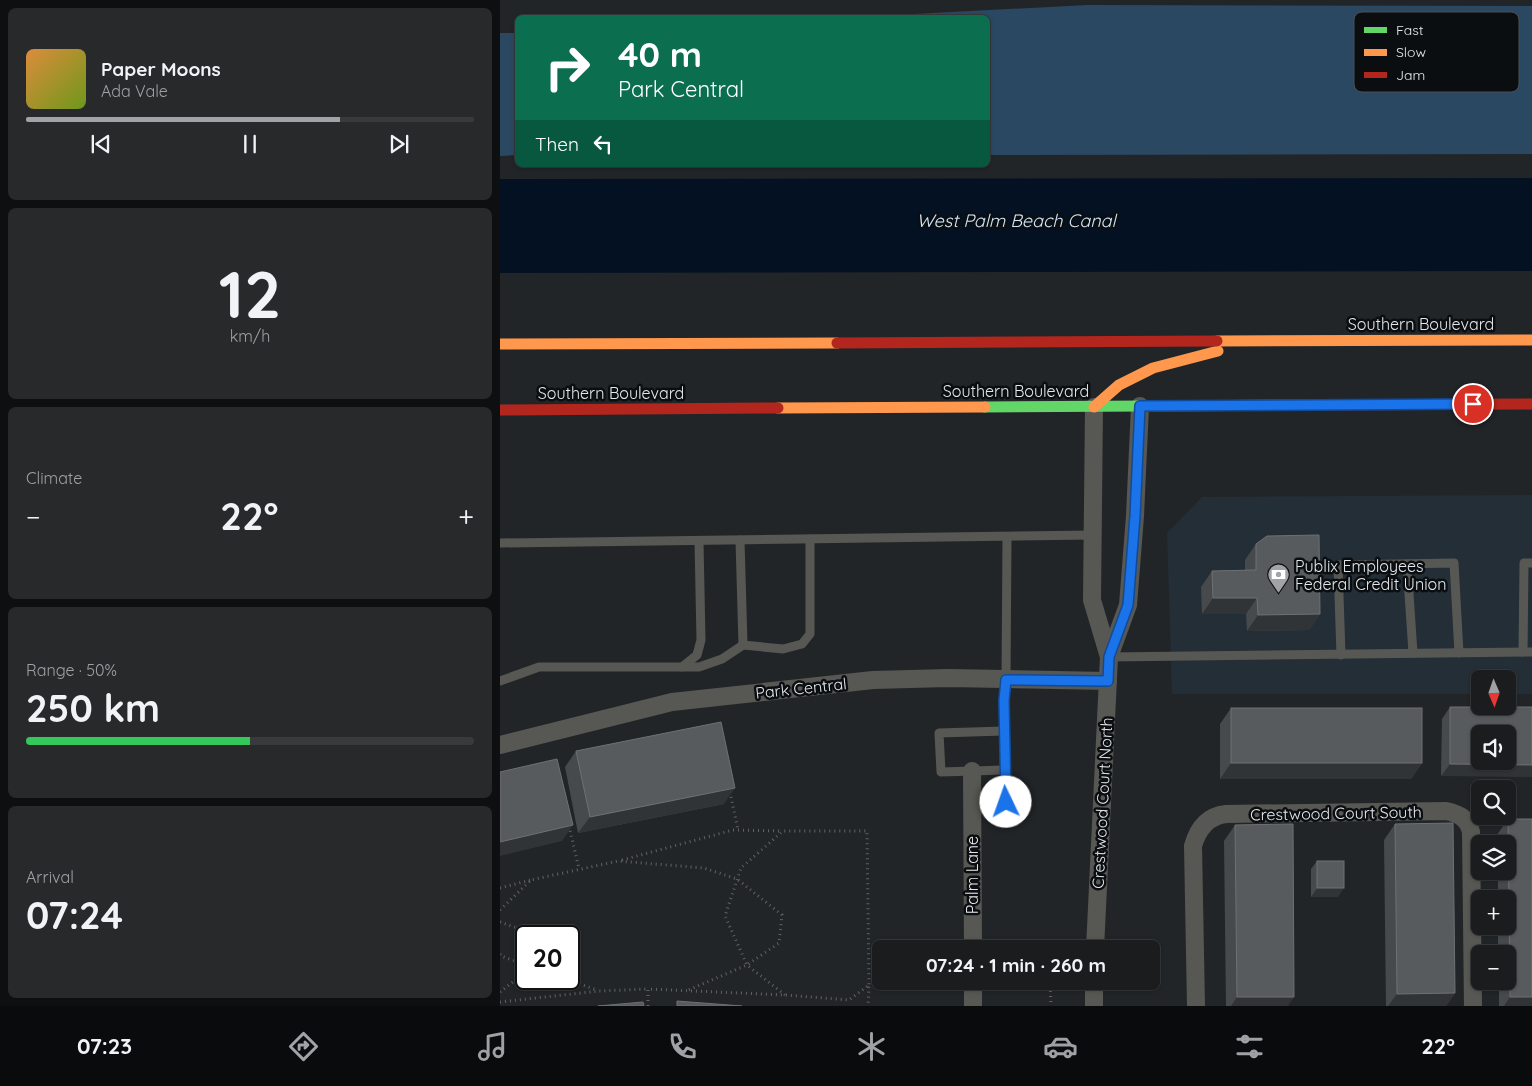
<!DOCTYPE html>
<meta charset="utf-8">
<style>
:root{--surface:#1a1c1e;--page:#27292b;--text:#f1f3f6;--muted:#9fa1a4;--line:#383a3c;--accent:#a0a4a7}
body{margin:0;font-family:Quicksand,sans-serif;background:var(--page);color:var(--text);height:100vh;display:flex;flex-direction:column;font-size:19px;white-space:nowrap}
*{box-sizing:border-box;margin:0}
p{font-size:16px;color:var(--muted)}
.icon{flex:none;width:28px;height:28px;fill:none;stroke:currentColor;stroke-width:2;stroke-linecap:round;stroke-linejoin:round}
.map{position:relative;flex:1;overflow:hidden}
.panel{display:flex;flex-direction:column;gap:8px;padding:8px;background:#0e0f10;width:500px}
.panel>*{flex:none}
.guide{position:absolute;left:15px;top:15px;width:475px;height:152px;border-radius:8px;box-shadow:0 1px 4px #0004,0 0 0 1px var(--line);background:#0b6e4f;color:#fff;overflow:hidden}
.needle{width:32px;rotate:178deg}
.controls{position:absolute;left:971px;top:670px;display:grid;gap:10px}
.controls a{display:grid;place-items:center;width:45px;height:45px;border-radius:8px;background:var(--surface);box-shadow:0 1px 4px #0004,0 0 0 1px var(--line);font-size:25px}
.speed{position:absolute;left:15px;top:925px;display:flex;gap:10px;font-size:25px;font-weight:700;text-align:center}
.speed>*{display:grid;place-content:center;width:65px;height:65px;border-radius:50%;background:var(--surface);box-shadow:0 1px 4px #0004,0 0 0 1px var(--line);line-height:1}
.speed .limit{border:2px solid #111;border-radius:8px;background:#fff;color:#111}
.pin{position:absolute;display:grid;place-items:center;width:42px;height:42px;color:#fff;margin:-21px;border:2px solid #fff;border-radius:50%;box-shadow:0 1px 5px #0007}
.me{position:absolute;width:55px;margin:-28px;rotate:357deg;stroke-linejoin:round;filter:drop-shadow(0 0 4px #0008)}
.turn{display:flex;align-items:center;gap:18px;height:105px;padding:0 20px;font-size:22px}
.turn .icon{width:65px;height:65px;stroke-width:2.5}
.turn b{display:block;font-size:35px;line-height:42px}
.then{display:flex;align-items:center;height:48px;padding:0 20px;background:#0003;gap:10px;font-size:19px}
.big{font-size:38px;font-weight:800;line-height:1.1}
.panel .card{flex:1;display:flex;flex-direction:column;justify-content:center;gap:8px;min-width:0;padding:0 18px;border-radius:8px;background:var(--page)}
.panel .dial{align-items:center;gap:0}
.dial b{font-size:65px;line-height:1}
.song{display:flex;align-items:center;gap:15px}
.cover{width:60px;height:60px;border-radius:8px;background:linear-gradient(135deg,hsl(30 70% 55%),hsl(80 70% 35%))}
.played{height:5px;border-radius:2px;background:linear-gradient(90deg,var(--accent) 70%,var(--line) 70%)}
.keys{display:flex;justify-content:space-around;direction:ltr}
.heat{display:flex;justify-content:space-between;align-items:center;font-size:28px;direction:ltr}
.charge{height:8px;border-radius:4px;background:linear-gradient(90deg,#34c759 50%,var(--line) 0)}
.trip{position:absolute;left:372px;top:940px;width:288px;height:50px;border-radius:8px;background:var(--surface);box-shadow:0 1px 4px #0004,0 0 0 1px var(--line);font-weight:800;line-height:50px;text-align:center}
.dock{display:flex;height:80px;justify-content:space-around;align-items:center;background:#0a0b0c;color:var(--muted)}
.dock .icon{width:35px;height:35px}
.dock .on{color:var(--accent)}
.dock b{font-size:22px;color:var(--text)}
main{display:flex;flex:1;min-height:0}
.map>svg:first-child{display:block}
.built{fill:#242e37}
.forest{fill:#2b4863}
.water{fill:#031123}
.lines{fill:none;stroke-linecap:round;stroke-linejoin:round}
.path{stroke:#626360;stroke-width:3;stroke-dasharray:1 4;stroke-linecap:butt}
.lane{stroke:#575853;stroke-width:9}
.street{stroke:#575853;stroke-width:18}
.fast{stroke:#63d668;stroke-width:11}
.slow{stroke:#ff974d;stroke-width:11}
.jam{stroke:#b3261e;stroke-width:11}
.wall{fill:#474a4d}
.shaded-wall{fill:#313437}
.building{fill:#585b5e;stroke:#6e7174;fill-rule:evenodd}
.route-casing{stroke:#114b97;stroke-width:12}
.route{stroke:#1a73e8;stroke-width:9}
.labels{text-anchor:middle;stroke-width:5;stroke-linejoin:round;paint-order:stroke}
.street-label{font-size:16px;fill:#e4e8ec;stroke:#0b0e11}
.poi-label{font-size:16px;fill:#e4e8ec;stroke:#0b0e11;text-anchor:start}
.water-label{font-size:18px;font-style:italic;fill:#d1e7fd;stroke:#0b0e11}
.key{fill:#0b0e11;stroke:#4c4f53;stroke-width:1}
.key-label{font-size:14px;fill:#e4e8ec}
</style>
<main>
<section class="panel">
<div class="card">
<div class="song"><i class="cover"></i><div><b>Paper Moons</b><p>Ada Vale</p></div></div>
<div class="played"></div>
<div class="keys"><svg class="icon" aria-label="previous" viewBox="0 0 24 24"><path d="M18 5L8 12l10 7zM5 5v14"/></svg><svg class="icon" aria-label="pause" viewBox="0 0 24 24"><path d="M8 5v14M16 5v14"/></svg><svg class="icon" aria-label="next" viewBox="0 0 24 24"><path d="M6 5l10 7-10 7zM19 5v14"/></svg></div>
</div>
<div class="card dial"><b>12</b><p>km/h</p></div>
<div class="card"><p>Climate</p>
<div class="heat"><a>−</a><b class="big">22°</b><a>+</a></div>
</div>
<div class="card"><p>Range · 50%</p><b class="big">250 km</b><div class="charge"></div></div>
<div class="card"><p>Arrival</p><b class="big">07:24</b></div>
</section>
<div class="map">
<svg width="1032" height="1006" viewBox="0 0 1032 1006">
<rect width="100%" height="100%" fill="#222528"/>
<polygon class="built" points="1032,495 1032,694 1008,694 1008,679 980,679 980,694 672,694 667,533 702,497"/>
<g class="forest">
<polygon points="588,5 1032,6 1032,154 488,155 488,18 356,17"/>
<polygon points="0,33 17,33 17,155 0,156"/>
</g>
<polygon class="water" points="1032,178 1032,271 0,273 0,179"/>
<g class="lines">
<g class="path">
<polyline points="230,792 238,830"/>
<polyline points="69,826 79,869"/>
<polyline points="122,860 233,830 282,831"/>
<polyline points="0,888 31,880"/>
<polyline points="0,910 31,880 118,861 204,868 237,879 282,915 279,943 247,965 186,991"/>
<polyline points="0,922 31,933 32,936"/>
<polyline points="0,954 1,956 26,965"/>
<polyline points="65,979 97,990"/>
<polyline points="550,981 551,1006"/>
<polyline points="0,992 26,972"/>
<polyline points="285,995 247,965 225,916 241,868 283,831 367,831 369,985"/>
<polyline points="0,1002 99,991 148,989"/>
<polyline points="148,1006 148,989 285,995 349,1000 369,985 368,1006"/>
</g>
<g class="lane">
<polyline points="240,540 243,645 283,649 302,644 310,634 310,539"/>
<polyline points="0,543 593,535"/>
<polyline points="907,564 913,653"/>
<polyline points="1023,652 1024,563 1032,563"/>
<polyline points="841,655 838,565 954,563 959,653"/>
<polyline points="609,657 1032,652"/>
<polyline points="182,667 197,655 201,640 199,541"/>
<polyline points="0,681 39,667 199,667 222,659 243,645"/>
<polyline points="504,731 439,733 441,772 504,770"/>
<polyline points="506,802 503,700 506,680 507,537"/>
</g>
<g class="street">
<polyline points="594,407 592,600 609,657"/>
<polyline points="0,745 172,702 373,680 448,678 608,681"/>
<polyline points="472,771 473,949"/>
<polyline points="595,949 609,657 628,605 635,516 640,406"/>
<polyline points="473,981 473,1006"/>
<polyline points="594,981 594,1006"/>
<path d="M696,1006L693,846C698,828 708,816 726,814L946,811C959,814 968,818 971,832L973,1006"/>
</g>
<polyline class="fast" points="485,407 812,405"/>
<g class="slow">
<polyline points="717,341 1032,340"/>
<polyline points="0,344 337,343"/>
<polyline points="594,407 619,385 653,368 718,351"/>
<polyline points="278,408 485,407"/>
</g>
<g class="jam">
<polyline points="337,343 717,341"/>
<polyline points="812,405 1032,404"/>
<polyline points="0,410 278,408"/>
</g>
</g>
<g class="wall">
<polygon points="756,544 820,614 809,630 747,631 746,614 702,614 701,587 712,571 745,570 745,560"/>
<polygon points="950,707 1032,707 941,776 942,719"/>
<polygon points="731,708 922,763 911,779 720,779 720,724"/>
<polygon points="76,751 224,804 78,833 65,767"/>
<polygon points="1008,819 1032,1006 999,1006 999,981 1008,981 1008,954 998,954 998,926 1008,926 1008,899 998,899 998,871 1008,871 1008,844 997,844 997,835"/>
<polygon points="895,824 955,993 946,1006 886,1006 884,840"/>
<polygon points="735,825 788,1006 726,1006 724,841"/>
<polygon points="817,861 838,897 811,897 811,869"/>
</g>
<g class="shaded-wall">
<polygon points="713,598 757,598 746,614 702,614"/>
<polygon points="820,614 809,630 747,631 758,615"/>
<polygon points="731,763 922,763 911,779 720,779"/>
<polygon points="950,764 1032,765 1032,777 941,776"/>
<polygon points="235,788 224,804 78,833 90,817"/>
<polygon points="73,825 62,841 0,856 0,842"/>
<polygon points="817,888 844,888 838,897 811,897"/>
<polygon points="955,993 946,1006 888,1006 897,994"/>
<polygon points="737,997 794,997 788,1006 731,1006"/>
<polygon points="1010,997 1032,997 1032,1006 1004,1006"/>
</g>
<g class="building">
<polygon points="819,535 820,614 758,615 757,598 713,598 712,571 756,570 756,544 767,536"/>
<path d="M950,707H1032V765L950,764ZM980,734H1008V761H980Z"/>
<rect x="731" y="708" width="191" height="55"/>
<polygon points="221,722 235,788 90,817 76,751"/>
<polygon points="57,759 73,825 0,842 0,772"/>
<polygon points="1008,819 1032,819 1032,997 1010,997"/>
<polygon points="953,823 955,993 897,994 895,824"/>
<polygon points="793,824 794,997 737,997 735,825"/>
<rect x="817" y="861" width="27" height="27"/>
<polygon points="177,1001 242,1006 177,1006"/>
<polygon points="143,1002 144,1006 98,1006"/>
</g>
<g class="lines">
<defs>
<polyline id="route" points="506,802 504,700 506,680 608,681 609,657 628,605 635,516 640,406 973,404"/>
</defs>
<use href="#route" class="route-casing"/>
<use href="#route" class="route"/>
</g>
<defs>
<symbol id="bank-pin" viewBox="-11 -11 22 30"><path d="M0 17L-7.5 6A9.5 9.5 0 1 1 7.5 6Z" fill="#a0a4a7" stroke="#0b0e11"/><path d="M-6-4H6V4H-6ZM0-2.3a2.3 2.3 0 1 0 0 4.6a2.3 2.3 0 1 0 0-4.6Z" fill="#fff"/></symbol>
</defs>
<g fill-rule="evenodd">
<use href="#bank-pin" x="766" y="562" width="25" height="34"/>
</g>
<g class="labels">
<g class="street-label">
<text x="921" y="330">Southern Boulevard</text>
<text x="516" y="397">Southern Boulevard</text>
<text x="111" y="399">Southern Boulevard</text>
<text transform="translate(301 688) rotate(-6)" y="6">Park Central</text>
<text transform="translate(602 803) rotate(-87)" y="6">Crestwood Court North</text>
<text transform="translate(836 813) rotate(-1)" y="6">Crestwood Court South</text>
<text transform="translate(472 875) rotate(-90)" y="6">Palm Lane</text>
</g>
<g class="poi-label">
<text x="795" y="572">Publix Employees<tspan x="795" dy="18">Federal Credit Union</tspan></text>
</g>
<g class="water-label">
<text x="516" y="227">West Palm Beach Canal</text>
</g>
</g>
<rect x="854" y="12" width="165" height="80" rx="8" class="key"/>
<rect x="864" y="27" width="23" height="6" fill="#63d668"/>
<rect x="864" y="49" width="23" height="7" fill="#ff974d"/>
<rect x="864" y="72" width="23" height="6" fill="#b3261e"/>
<g class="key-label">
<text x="896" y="35">Fast</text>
<text x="896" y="57">Slow</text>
<text x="896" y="80">Jam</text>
</g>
</svg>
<div class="controls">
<a><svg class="needle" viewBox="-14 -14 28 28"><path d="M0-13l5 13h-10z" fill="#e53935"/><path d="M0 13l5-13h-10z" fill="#9fa1a4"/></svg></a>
<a><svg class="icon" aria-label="sound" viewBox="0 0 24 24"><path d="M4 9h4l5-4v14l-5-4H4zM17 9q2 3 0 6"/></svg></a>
<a><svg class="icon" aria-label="search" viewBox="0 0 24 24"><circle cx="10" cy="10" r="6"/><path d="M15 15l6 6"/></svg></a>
<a><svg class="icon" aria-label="layers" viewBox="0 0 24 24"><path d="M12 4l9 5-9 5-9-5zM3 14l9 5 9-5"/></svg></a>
<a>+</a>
<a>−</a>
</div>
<div class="speed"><div class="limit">20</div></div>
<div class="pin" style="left:973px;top:404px;background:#d93025"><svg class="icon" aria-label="arrive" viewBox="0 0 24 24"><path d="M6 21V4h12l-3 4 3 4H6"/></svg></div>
<svg class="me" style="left:506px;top:802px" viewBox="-20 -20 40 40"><circle r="19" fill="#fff"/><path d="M0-13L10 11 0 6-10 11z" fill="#1a73e8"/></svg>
<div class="trip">07:24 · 1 min · 260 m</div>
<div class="guide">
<div class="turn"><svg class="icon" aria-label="right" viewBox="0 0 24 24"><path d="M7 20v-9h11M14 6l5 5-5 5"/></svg><div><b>40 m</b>Park Central</div></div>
<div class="then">Then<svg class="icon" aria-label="left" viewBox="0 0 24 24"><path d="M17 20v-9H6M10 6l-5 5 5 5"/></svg></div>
</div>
</div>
</main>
<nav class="dock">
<b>07:23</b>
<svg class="icon on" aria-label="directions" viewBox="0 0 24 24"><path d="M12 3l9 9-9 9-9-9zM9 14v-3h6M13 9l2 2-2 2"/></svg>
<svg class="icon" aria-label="music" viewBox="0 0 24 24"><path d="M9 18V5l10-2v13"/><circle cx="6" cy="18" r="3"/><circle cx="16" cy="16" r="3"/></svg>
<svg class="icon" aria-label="phone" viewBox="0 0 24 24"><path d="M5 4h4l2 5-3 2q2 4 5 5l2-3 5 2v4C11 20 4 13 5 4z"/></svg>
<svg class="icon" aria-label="climate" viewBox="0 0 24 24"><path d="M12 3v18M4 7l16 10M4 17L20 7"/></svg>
<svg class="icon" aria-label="car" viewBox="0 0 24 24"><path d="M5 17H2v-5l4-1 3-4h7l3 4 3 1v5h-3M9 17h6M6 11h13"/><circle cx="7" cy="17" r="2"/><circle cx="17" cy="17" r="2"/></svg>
<svg class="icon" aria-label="filters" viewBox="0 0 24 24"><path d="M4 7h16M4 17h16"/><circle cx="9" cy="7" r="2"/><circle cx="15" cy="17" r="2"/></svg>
<b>22°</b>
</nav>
